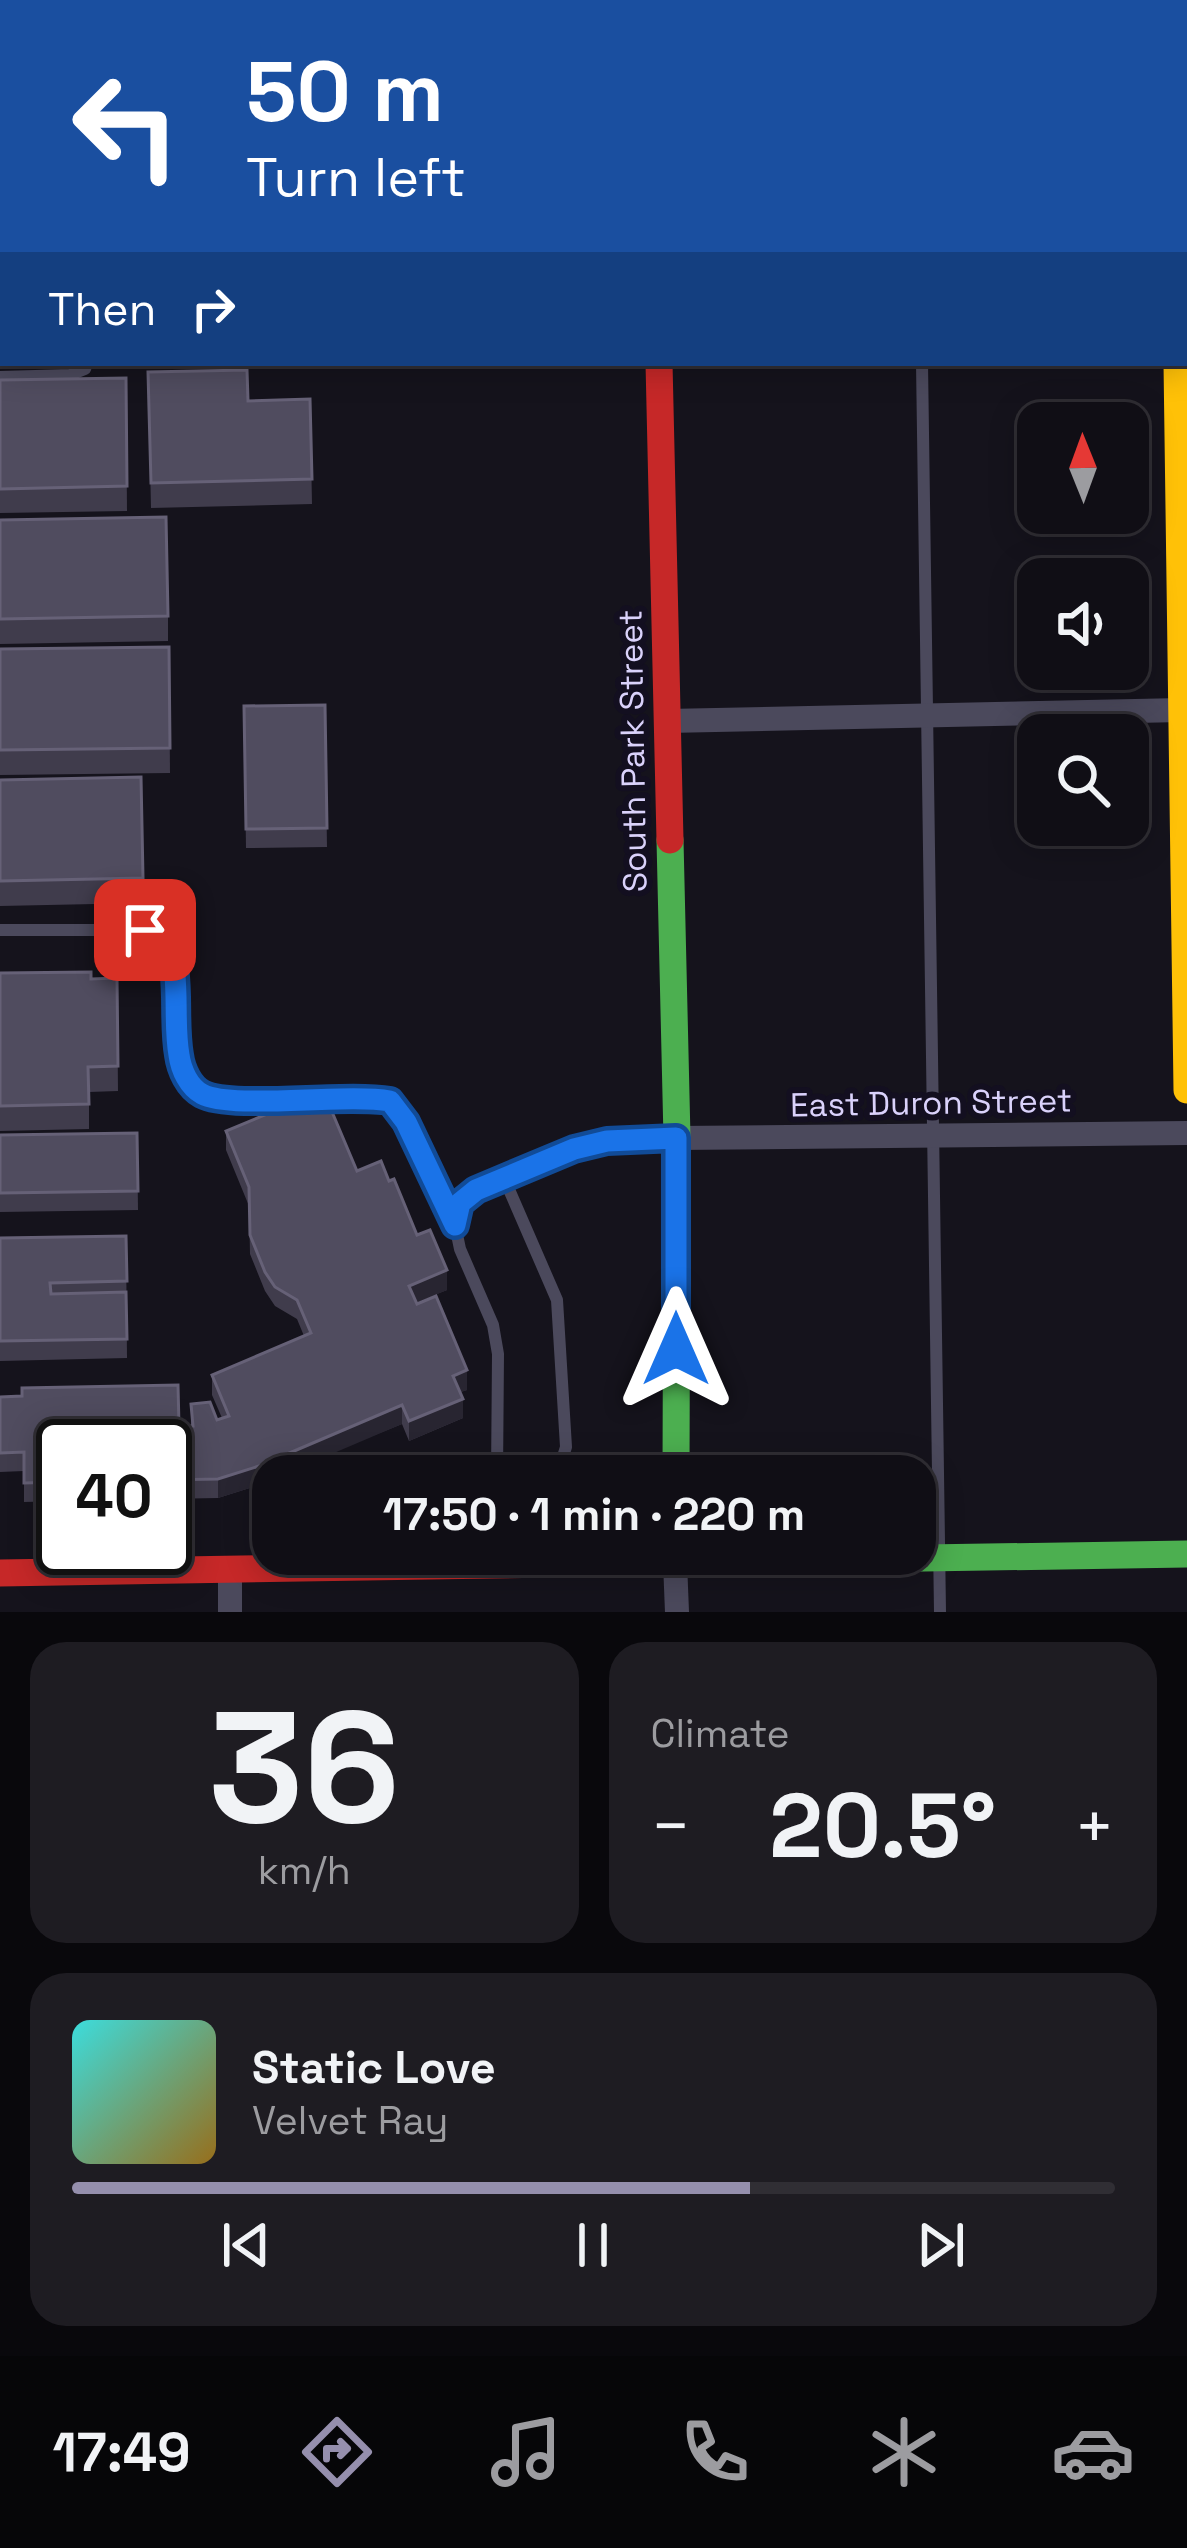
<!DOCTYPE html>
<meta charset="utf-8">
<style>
:root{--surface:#100e15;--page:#1e1c22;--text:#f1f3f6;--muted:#9c9ca0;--line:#302e34;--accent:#958fad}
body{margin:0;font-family:"Space Grotesk",sans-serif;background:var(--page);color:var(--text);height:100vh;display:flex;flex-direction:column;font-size:45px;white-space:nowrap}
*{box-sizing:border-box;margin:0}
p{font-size:39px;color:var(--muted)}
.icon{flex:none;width:66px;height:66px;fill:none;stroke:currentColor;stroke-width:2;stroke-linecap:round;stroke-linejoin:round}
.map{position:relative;height:1612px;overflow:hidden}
.drawer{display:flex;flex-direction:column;gap:30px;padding:30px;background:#09080c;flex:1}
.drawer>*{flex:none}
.banner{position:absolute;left:0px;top:0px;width:1188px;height:366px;box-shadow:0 6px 30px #0003,0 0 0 3px var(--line);background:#1a4fa0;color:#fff;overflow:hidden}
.needle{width:78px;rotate:359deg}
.tools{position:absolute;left:1017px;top:402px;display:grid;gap:24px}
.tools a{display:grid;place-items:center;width:132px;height:132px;border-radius:24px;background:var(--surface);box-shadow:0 6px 30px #0003,0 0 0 3px var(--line);font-size:60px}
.speed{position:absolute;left:36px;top:1419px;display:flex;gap:24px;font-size:60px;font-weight:700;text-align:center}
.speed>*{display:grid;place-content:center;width:156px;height:156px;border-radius:50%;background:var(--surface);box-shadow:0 6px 30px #0003,0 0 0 3px var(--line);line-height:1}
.speed .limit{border:6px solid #111;border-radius:18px;background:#fff;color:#111}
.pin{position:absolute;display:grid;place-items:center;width:102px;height:102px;color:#fff;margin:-51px;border-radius:24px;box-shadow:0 6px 18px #0006}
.me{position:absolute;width:132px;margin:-66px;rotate:0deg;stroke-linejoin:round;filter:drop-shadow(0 0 9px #0008)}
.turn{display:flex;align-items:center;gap:42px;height:252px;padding:0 48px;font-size:54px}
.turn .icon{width:156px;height:156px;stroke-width:2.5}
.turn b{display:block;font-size:84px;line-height:102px}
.then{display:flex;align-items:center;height:114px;padding:0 48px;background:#0003;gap:24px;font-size:45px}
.big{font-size:90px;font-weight:600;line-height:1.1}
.drawer .widget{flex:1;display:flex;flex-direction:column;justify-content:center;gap:18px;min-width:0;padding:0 42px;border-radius:36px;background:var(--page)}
.drawer .dial{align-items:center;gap:0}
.dial b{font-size:156px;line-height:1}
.song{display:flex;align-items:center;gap:36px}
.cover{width:144px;height:144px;border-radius:18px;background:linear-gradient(135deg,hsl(180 70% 55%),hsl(40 70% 35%))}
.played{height:12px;border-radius:6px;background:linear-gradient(90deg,var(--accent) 65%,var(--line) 65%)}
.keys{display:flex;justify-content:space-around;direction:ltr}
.heat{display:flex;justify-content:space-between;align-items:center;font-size:66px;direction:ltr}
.drawer .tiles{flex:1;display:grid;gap:30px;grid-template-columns:1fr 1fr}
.widget:last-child{grid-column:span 2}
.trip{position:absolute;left:252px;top:1455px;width:684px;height:120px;border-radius:36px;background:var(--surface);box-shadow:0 6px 30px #0003,0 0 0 3px var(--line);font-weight:600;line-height:120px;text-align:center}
.tab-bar{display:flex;height:192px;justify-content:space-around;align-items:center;background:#060608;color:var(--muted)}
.tab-bar .icon{width:84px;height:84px}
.tab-bar .on{color:var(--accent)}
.tab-bar b{font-size:54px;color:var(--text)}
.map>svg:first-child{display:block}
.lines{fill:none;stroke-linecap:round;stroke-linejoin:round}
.lane{stroke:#4b495c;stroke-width:12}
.street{stroke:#4b495c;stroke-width:24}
.fast{stroke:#4caf50;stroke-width:27}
.slow{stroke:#ffc107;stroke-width:27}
.jam{stroke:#c62828;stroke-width:27}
.wall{fill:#403c4c}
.shaded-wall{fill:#282531}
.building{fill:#504c5f;stroke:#666177;stroke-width:3}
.route-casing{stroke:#114b97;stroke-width:30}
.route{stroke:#1a73e8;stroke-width:21}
.labels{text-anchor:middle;stroke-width:12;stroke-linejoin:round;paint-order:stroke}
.street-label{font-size:33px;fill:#dad2fb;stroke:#130f20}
</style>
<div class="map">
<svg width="1187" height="1612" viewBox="0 0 1187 1612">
<rect width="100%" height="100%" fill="#15131c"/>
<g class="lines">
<g class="lane">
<polyline points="917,0 917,3"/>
<polyline points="922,363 940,1612"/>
<polyline points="0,377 70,375 85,369 87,363"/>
<path d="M0,930H145L164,935C183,973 172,1015 179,1055C181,1070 188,1087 202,1095C232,1111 345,1093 390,1101L406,1122L455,1225"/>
<polyline points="504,1178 557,1300 566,1447 557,1476"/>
<polyline points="497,1476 498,1354 493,1325 460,1249 455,1225 460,1203 476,1190 574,1149 607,1141 675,1138"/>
</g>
<g class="street">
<polyline points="206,0 206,3"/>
<polyline points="652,0 652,3"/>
<polyline points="1172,0 1172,3"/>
<polyline points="0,312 3,312"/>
<polyline points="667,721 1182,710"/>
<polyline points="677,1138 1187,1133"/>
<polyline points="675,1562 677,1612"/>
<polyline points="230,1569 230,1612"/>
</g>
<g class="fast">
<polyline points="670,840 677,1138 676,1476"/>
<polyline points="799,1560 1187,1554"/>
</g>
<polyline class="slow" points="1177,363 1187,1090"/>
<g class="jam">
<polyline points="659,363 670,840"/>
<polyline points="0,1573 799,1560"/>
</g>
</g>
<g class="wall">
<polygon points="148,372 248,401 310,399 312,504 151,508"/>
<polygon points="126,378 127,511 0,513 0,380"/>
<polygon points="0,520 168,616 168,641 0,644"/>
<polygon points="169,647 170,773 0,775 0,649"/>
<polygon points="325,705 327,847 246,848 244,706"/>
<polygon points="0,780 143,878 143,903 0,906"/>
<polygon points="0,973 91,979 117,978 118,1091 89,1092 89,1129 0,1131"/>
<polygon points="305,1110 357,1171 389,1181 447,1290 416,1302 467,1390 460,1392 463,1418 409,1441 402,1424 273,1476 273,1479 259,1485 218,1498 165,1499 165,1446 63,1446 63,1501 24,1502 24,1471 0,1472 0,1397 179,1426 191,1426 191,1404 217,1420 222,1418 212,1395 212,1375 304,1336 297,1319 275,1306 265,1291 250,1254 249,1206 226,1150 226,1131"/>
<polygon points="137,1133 138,1210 0,1212 0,1135"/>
<polygon points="126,1236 127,1358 0,1361 0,1238"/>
</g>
<g class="shaded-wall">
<polygon points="447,1270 447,1290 409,1306 409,1286"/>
<polygon points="467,1370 467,1390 453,1395 453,1376"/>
<polygon points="463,1399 463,1418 409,1441 409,1421"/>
<polygon points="402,1405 402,1424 280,1476 273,1476 273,1479 259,1485 218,1498 218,1479"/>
</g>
<g class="building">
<polygon points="247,370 248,401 310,399 312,479 151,483 148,372"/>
<polygon points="126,378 127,486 0,489 0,380"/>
<polygon points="166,517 168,616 0,619 0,520"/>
<polygon points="169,647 170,748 0,750 0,649"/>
<polygon points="325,705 327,828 246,829 244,706"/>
<polygon points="141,777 143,878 0,881 0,780"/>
<polygon points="91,972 91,979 117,978 118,1066 88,1067 89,1104 0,1106 0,973"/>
<polygon points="301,1100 305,1110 327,1100 357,1171 381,1161 389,1181 394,1179 417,1235 430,1230 447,1270 409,1286 417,1304 436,1296 467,1370 453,1376 463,1399 409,1421 402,1405 259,1466 218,1479 165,1480 165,1446 63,1446 63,1482 24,1483 24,1452 0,1453 0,1397 22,1396 22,1388 178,1385 179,1426 193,1426 191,1404 210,1402 217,1420 229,1416 212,1375 311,1333 297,1300 275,1287 265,1272 250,1235 249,1187 226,1131"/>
<polygon points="137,1133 138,1191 0,1193 0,1135"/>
<polygon points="126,1236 127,1281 50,1283 51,1294 126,1292 127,1339 0,1341 0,1238"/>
</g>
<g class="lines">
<defs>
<path id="route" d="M145,930L164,935C183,973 172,1015 179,1055C181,1070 189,1087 202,1094C232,1110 345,1093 390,1101L406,1122L455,1225L460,1203L476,1190L574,1149L607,1141L676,1138V1349"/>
</defs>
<use href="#route" class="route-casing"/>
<use href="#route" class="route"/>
</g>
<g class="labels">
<g class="street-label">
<text transform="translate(632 751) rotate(-91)" y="12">South Park Street</text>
<text transform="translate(931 1102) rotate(-1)" y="12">East Duron Street</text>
</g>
</g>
</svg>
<div class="tools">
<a><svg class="needle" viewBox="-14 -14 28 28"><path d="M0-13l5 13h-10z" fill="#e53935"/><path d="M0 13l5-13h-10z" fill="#9c9ca0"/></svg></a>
<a><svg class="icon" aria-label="sound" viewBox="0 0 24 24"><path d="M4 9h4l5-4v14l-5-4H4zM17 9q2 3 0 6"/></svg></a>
<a><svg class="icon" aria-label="search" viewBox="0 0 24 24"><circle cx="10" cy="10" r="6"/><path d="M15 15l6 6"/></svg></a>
</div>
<div class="speed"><div class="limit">40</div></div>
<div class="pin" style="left:145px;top:930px;background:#d93025"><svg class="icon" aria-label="arrive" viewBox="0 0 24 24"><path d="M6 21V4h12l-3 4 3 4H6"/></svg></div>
<svg class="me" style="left:676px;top:1349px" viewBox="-20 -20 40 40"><path d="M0-17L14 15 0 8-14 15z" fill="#1a73e8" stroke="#fff" stroke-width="4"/></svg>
<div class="trip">17:50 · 1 min · 220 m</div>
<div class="banner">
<div class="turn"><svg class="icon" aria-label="left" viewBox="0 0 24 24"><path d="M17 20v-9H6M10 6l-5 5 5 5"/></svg><div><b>50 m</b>Turn left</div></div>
<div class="then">Then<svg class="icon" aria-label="right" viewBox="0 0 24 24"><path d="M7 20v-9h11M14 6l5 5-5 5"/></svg></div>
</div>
</div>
<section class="drawer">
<div class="tiles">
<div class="widget dial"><b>36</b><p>km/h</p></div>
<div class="widget"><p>Climate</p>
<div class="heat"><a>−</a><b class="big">20.5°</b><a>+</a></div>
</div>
<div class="widget">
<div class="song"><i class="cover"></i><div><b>Static Love</b><p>Velvet Ray</p></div></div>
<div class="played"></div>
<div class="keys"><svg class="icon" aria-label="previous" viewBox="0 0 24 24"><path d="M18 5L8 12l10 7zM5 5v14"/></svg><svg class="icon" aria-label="pause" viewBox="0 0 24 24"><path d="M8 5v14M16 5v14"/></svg><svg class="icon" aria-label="next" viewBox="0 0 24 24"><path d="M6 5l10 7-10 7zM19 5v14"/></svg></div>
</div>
</div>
</section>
<nav class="tab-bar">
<b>17:49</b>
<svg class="icon on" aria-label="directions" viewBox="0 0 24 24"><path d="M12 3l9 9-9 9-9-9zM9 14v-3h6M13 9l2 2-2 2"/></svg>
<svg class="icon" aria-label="music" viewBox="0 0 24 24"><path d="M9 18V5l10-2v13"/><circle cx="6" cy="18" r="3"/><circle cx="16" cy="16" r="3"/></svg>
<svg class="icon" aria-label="phone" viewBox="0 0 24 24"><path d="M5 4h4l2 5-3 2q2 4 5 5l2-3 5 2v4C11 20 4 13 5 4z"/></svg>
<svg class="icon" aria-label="climate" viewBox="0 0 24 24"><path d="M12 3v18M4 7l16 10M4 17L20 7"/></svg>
<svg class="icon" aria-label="car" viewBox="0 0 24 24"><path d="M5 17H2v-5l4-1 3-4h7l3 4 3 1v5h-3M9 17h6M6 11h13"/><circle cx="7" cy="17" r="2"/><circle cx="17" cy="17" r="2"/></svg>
</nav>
